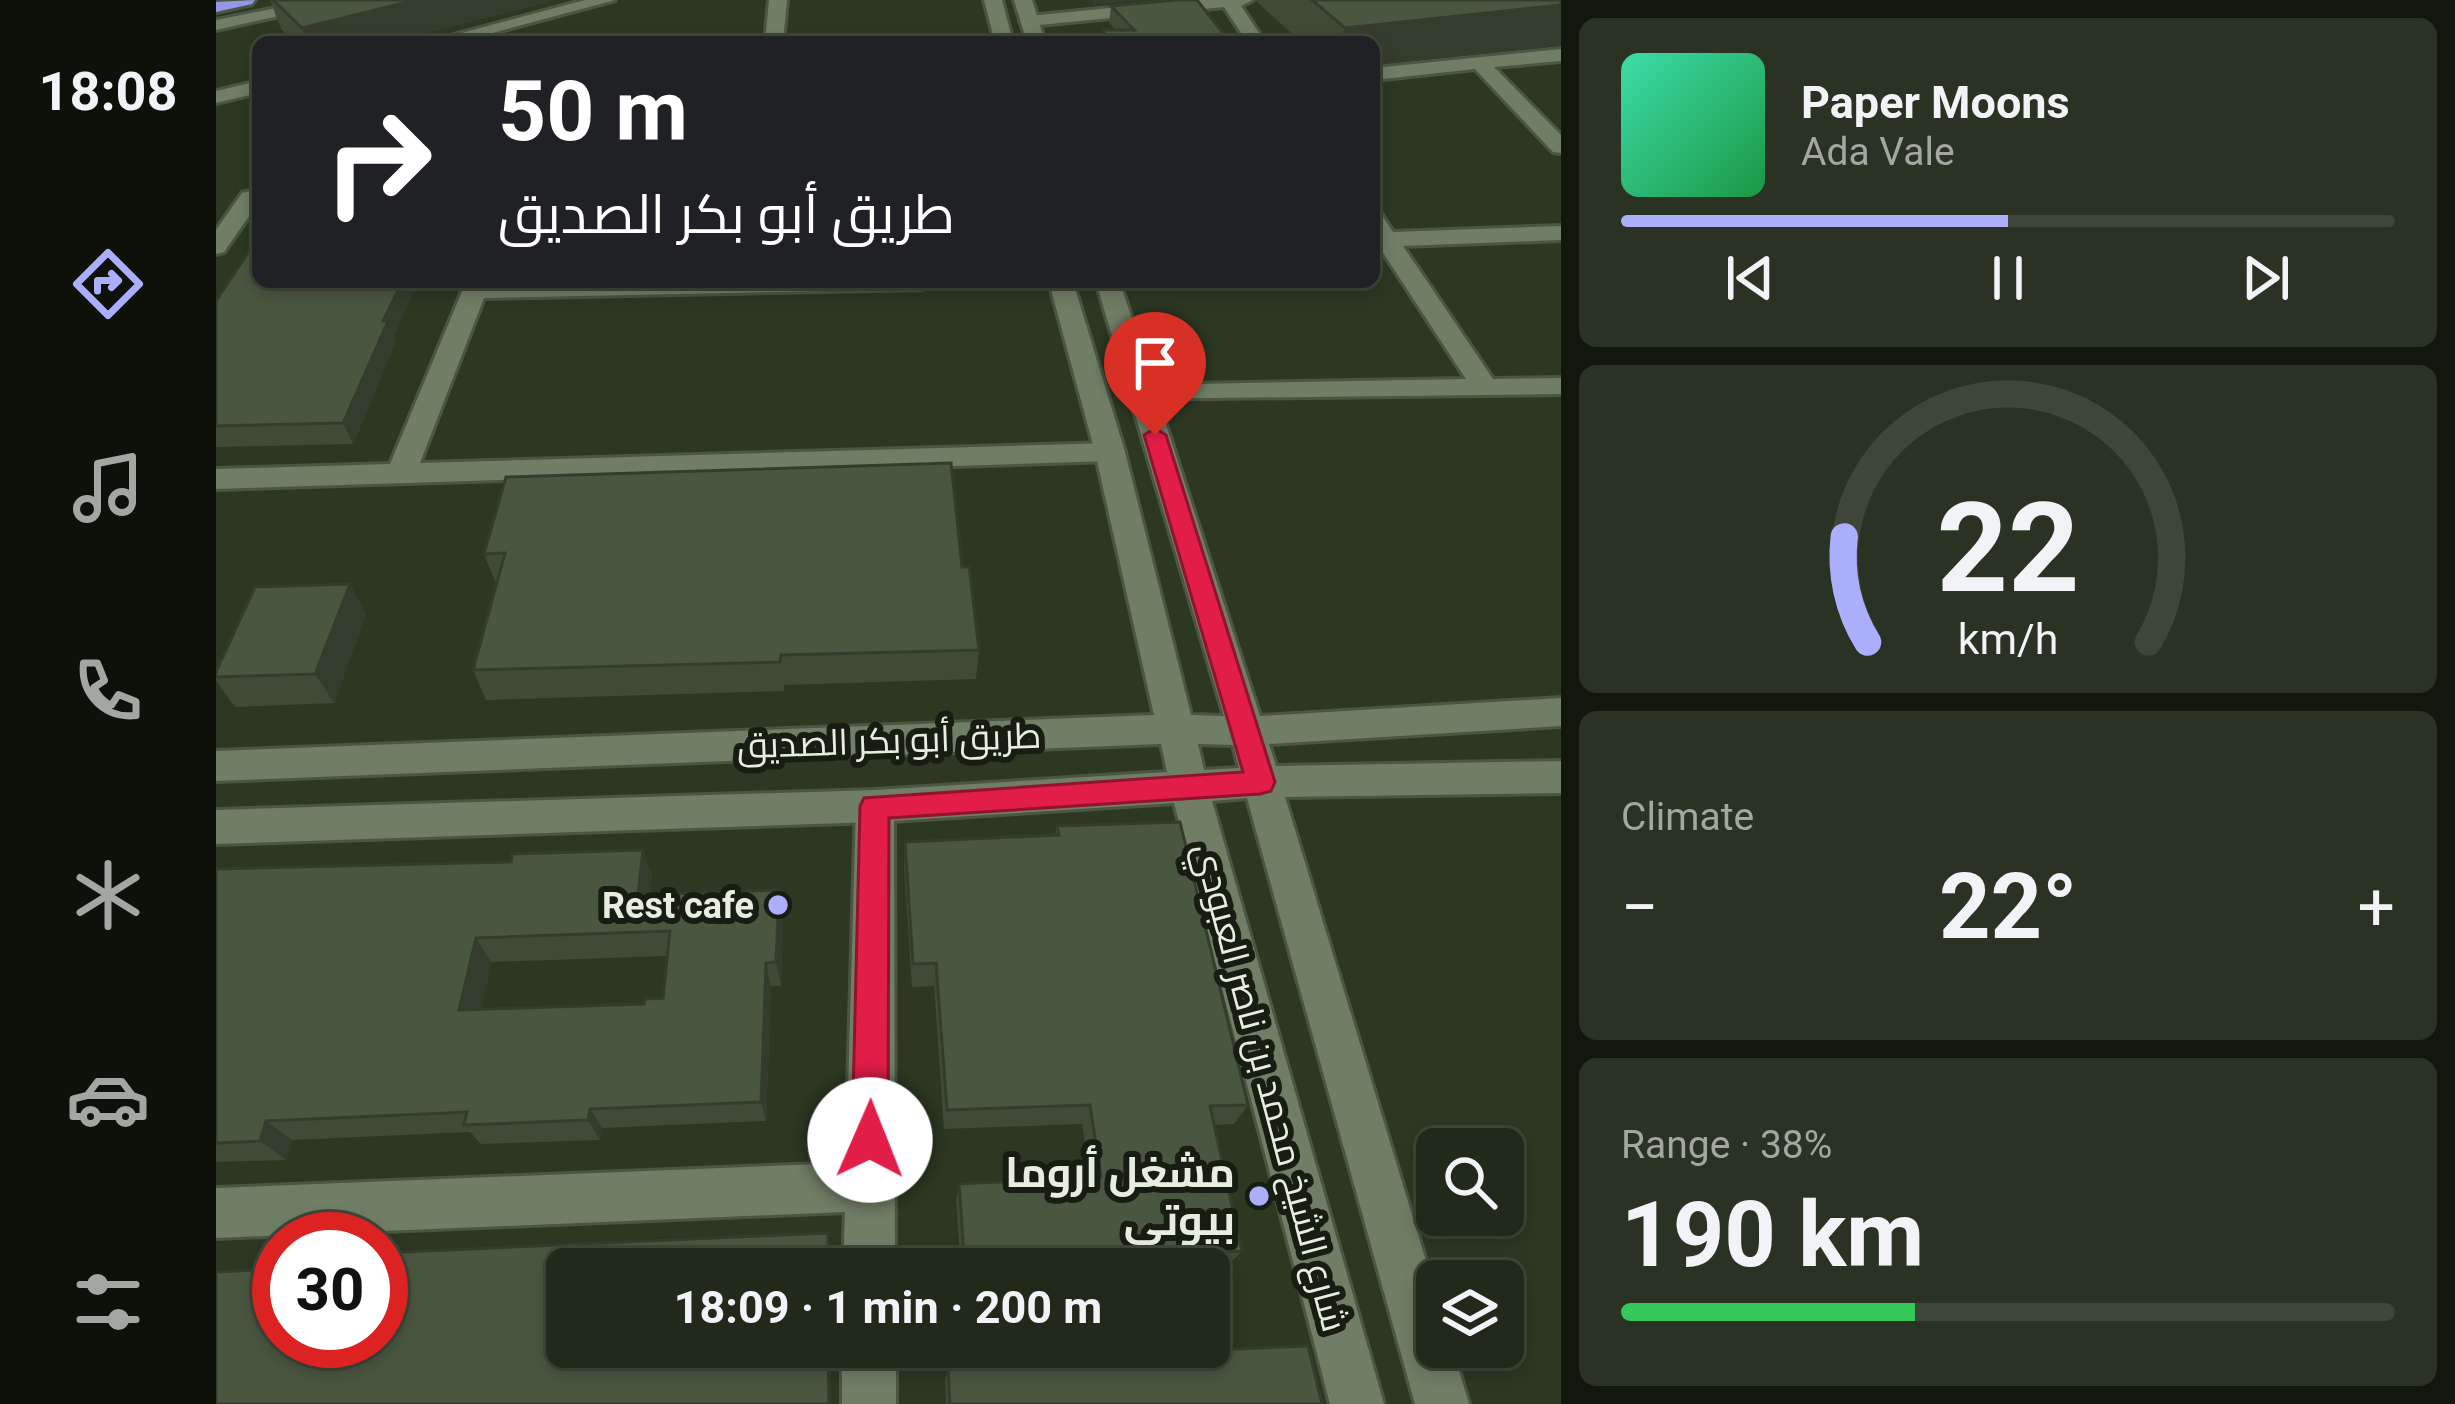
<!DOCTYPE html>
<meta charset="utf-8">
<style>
:root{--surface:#212a1a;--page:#293223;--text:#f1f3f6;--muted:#a2a7a2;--line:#3e4639;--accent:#abaffb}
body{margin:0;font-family:Roboto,Cairo,sans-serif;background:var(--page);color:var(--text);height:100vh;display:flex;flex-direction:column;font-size:45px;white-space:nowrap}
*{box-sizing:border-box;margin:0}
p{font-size:39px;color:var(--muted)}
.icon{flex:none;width:66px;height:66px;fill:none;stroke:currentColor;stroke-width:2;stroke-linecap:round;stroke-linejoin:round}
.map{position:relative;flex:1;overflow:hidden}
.side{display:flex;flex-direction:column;gap:18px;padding:18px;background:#12170e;width:894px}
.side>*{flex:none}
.guide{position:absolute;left:36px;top:36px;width:1128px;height:252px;border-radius:18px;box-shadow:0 6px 18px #0003,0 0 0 3px var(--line);background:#202124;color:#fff;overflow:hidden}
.fabs{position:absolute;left:1200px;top:1128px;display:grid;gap:24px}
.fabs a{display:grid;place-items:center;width:108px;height:108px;border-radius:18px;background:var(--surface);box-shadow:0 6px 18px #0003,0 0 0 3px var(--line);font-size:60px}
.speed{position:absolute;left:36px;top:1212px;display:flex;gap:24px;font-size:60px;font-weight:700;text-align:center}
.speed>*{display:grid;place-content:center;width:156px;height:156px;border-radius:50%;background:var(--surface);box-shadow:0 6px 18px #0003,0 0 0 3px var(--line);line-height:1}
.speed .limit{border:18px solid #d22;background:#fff;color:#111}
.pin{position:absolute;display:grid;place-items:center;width:102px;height:102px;color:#fff;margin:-123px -51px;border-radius:50% 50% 50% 0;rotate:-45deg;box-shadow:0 0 12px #0007}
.pin .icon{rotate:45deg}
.me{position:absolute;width:132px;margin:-66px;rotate:1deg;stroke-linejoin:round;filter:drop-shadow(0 0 9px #0008)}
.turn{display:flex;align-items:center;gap:42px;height:252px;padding:0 48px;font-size:54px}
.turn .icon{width:156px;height:156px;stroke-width:2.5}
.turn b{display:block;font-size:84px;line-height:102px}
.big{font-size:90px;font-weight:700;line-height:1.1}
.side .widget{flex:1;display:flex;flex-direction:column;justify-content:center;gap:18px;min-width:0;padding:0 42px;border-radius:18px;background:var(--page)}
.side .dial{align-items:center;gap:0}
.dial svg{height:312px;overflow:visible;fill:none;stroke:var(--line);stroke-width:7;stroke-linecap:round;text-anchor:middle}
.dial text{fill:var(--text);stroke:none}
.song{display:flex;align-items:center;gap:36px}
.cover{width:144px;height:144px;border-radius:18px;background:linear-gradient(135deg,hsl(160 70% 55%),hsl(140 70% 35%))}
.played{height:12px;border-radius:6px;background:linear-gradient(90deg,var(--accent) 50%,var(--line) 50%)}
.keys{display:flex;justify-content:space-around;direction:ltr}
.heat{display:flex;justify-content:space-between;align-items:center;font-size:66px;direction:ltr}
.charge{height:18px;border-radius:9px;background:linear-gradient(90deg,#34c759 38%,var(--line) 0)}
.trip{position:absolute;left:330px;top:1248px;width:684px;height:120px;border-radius:18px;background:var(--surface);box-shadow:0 6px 18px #0003,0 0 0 3px var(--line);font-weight:700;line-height:120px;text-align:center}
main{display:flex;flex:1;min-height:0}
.dock{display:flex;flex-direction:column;width:216px;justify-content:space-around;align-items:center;background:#0d110a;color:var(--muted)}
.dock .icon{width:84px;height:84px}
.dock .selected{color:var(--accent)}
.dock b{font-size:54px;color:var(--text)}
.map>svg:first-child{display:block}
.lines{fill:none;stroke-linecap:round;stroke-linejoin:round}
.street-casing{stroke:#4b5542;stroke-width:6}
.secondary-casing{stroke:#4b5542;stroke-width:6}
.highway-casing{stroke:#4b5542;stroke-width:6}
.street{fill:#707e66;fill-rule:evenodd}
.secondary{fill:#707e66;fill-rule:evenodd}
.highway{fill:#9497e6;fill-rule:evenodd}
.wall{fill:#404b37;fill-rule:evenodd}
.shaded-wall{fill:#343d2d}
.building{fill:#4a5740;stroke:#343d2d;stroke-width:3;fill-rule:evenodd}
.route{fill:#e11d48;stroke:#92132f;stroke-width:3}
.poi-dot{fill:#abaffb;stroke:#181d14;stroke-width:4.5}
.labels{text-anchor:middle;stroke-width:12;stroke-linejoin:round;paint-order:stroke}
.street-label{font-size:36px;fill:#e6eee0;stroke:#181d14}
.poi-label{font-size:36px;font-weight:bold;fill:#e6eee0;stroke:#181d14;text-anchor:end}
.near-poi-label{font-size:42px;font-weight:bold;fill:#e6eee0;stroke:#181d14;text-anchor:end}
</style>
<main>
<nav class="dock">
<b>18:08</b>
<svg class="icon selected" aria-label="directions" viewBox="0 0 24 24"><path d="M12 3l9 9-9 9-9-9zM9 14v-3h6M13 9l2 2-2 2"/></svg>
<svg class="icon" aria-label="music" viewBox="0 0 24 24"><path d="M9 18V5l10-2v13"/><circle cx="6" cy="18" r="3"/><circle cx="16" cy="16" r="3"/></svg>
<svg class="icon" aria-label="phone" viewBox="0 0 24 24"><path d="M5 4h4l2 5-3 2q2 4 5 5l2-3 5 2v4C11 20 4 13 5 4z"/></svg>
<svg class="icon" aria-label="climate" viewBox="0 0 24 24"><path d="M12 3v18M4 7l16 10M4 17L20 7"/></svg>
<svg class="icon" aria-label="car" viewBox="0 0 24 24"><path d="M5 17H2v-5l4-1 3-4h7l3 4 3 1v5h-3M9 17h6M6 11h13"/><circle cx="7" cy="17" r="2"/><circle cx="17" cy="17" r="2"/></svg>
<svg class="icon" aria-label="filters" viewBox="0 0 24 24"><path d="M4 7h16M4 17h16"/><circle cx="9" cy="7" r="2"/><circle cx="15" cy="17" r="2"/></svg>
</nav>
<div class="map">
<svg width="1345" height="1404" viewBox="0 0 1345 1404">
<rect width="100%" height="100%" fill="#2c3822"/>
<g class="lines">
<defs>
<g id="street">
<polygon points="100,0 135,0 0,30 0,20"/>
<polygon points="369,0 399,0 243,42 212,42"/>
<polygon points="553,0 571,0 567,42 549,42"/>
<polygon points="974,0 1037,0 1025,6 1049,42 1031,42 1008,7 813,26 804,21 813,16"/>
<polygon points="1345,49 1345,61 1278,67 1345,135 1345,153 1337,152 1259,69 1158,80 1158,68"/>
<polygon points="42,81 42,93 0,103 0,91"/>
<polygon points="42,189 42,203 8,252 0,254 0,230 26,193"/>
<polygon points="1158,213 1166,215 1177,232 1345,226 1345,240 1187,246 1277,379 1345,378 1345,394 915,399 911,393 925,385 1250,379 1158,239"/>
<polygon points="250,282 718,282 706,289 268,298 204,463 894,443 909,452 894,461 0,489 0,469 174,464"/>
<polygon points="659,790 673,795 678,806 679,1269 627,1269 629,1212 0,1238 0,1188 630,1163 640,806 645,795"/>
<rect x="626" y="1347" width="54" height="57"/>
</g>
<g id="secondary">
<polygon points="768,0 786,0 797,42 779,42"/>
<polygon points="798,0 816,0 829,42 811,42"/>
<path d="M833,282H857L909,452L975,715L1008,716L880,282H904L1044,716L1345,698V726L1053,744L1060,766L1345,761V793L1069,797L1221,1297V1347H1236L1253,1404H1199L1031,798L996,801L1168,1404H1114L958,803L659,822L0,844V810L659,790L951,772L945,744L0,781V751L938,715L879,452ZM982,744L1017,745L1023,768L988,770Z"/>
</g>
<polygon id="highway" points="39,0 36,4 0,12 0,2"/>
</defs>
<use href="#street" class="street-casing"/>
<use href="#secondary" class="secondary-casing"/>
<use href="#highway" class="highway-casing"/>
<use href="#street" class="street"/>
<use href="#secondary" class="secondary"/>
<use href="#highway" class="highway"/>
</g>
<g class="wall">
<polygon points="54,0 340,0 174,42 79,42 65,29"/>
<polygon points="1039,0 1345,0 1345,45 1158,65 1158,42 1085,42"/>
<polygon points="895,6 1014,42 885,42 887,30 900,30 893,23"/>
<polygon points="0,301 178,337 180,342 137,444 0,447"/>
<polygon points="290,477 746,567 763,650 760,679 568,685 568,691 270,700 257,670 280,584 268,554"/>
<polygon points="134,584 150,614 118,703 19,707 0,681 0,672"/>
<polygon points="841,826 1032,1105 1018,1124 998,1125 1026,1251 1011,1266 930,1269 745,1269 740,1200 743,1184 874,1178 866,1124 728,1129 718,986 696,987 688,867 689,842 839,835"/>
<path d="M295,862L436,875L433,894L567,915L565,986H555L550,1121L386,1128L384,1140L265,1144L254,1132L76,1140L70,1160L0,1162V869ZM451,956L447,998L428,1004L265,1009L275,962Z"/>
<polygon points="750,1347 877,1347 878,1355 1106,1404 730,1404 729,1379 732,1369 751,1368"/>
</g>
<g class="shaded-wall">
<polygon points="200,0 340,0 174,42 92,42 86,28"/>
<polygon points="877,0 929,0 877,5"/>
<polygon points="1345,5 1345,45 1158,65 1158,42 1124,42 1129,28"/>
<polygon points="186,282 202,282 178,337 180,342 137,444 127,423 167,321"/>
<polygon points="134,584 150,614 118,703 99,674"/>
<polygon points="427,850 436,875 431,919 422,895"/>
<polygon points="563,890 567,915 565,986 560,962"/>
<polygon points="260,938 275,962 260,1032 243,1010"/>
<polygon points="550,963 555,986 550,1121 545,1102"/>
<polygon points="374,1109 386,1128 384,1140 372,1120"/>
<polygon points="50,1121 76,1140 70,1160 44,1141"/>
<polygon points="612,1347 615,1347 615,1404 613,1404"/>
</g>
<g class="building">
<polygon points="57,0 200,0 86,28"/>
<polygon points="960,0 981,0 1014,42 892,42 887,30 918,30 895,6"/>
<polygon points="1096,0 1345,0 1345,5 1129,28"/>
<polygon points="42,238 42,282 186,282 167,321 172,321 127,423 0,426 0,301"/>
<polygon points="735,463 746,567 753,567 763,650 565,655 564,662 257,670 289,553 268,554 290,477"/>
<polygon points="134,584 99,674 0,677 0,672 39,587"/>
<polygon points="964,822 1032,1105 994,1106 1026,1251 865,1258 867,1269 749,1269 743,1184 885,1177 874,1105 731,1110 720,963 697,964 689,842 843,835 841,826"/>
<path d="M427,850L422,895L563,890L560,962L550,963L545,1102L374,1109L372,1120L248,1125L251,1112L50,1121L44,1141L0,1143V869L295,862L296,854ZM454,931L447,998L429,999L428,1004L243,1010L260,938Z"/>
<polygon points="612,1233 612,1269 351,1269 351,1347 612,1347 613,1404 0,1404 0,1272 63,1269 63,1341 165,1341 165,1253"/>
<polygon points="1092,1346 1106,1404 734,1404 732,1369 756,1368 754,1347 877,1347 878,1355"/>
</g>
<polygon class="route" points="939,428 950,435 1059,782 1055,791 1044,794 673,818 672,1140 666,1152 654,1158 641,1152 636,1140 644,806 648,798 1027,772 928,435"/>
<g class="poi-dot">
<circle cx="562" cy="905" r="12"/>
<circle cx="1043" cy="1196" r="12"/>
</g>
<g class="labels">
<g class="street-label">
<text transform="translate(673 740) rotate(-2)" y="13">طريق أبو بكر الصديق</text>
<text transform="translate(1055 1087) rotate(75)" y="13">شارع الشيخ محمد بن ناصر العبودي</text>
</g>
<g class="poi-label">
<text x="538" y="918">Rest cafe</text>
</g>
<g class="near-poi-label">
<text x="1019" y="1187">مشغل أروما<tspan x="1019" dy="48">بيوتي</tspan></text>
</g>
</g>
</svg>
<div class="fabs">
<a><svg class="icon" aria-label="search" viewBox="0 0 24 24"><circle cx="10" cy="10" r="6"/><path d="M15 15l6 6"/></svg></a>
<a><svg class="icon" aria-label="layers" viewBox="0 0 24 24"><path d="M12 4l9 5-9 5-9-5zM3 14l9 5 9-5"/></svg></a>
</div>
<div class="speed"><div class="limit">30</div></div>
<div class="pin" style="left:939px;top:435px;background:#d93025"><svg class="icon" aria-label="arrive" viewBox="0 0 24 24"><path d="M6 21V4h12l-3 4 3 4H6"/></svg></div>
<svg class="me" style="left:654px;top:1140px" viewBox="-20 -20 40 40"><circle r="19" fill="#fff"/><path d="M0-13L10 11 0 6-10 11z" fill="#e11d48"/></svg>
<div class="trip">18:09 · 1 min · 200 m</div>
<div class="guide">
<div class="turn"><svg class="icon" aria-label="right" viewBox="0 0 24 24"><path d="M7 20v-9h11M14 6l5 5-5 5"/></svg><div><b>50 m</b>طريق أبو بكر الصديق</div></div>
</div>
</div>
<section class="side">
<div class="widget">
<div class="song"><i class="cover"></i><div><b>Paper Moons</b><p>Ada Vale</p></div></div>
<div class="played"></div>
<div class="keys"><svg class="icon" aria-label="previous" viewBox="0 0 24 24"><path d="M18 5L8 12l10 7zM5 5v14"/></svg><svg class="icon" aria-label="pause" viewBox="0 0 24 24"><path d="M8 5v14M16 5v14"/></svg><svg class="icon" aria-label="next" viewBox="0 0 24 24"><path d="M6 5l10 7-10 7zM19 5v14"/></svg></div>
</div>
<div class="widget dial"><svg viewBox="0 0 100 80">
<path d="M14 69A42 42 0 1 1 86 69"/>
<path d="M14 69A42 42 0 0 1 8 42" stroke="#abaffb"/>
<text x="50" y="56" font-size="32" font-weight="700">22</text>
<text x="50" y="72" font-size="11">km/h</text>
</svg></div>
<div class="widget"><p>Climate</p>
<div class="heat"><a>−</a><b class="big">22°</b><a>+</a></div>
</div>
<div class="widget"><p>Range · 38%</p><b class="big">190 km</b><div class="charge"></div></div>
</section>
</main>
